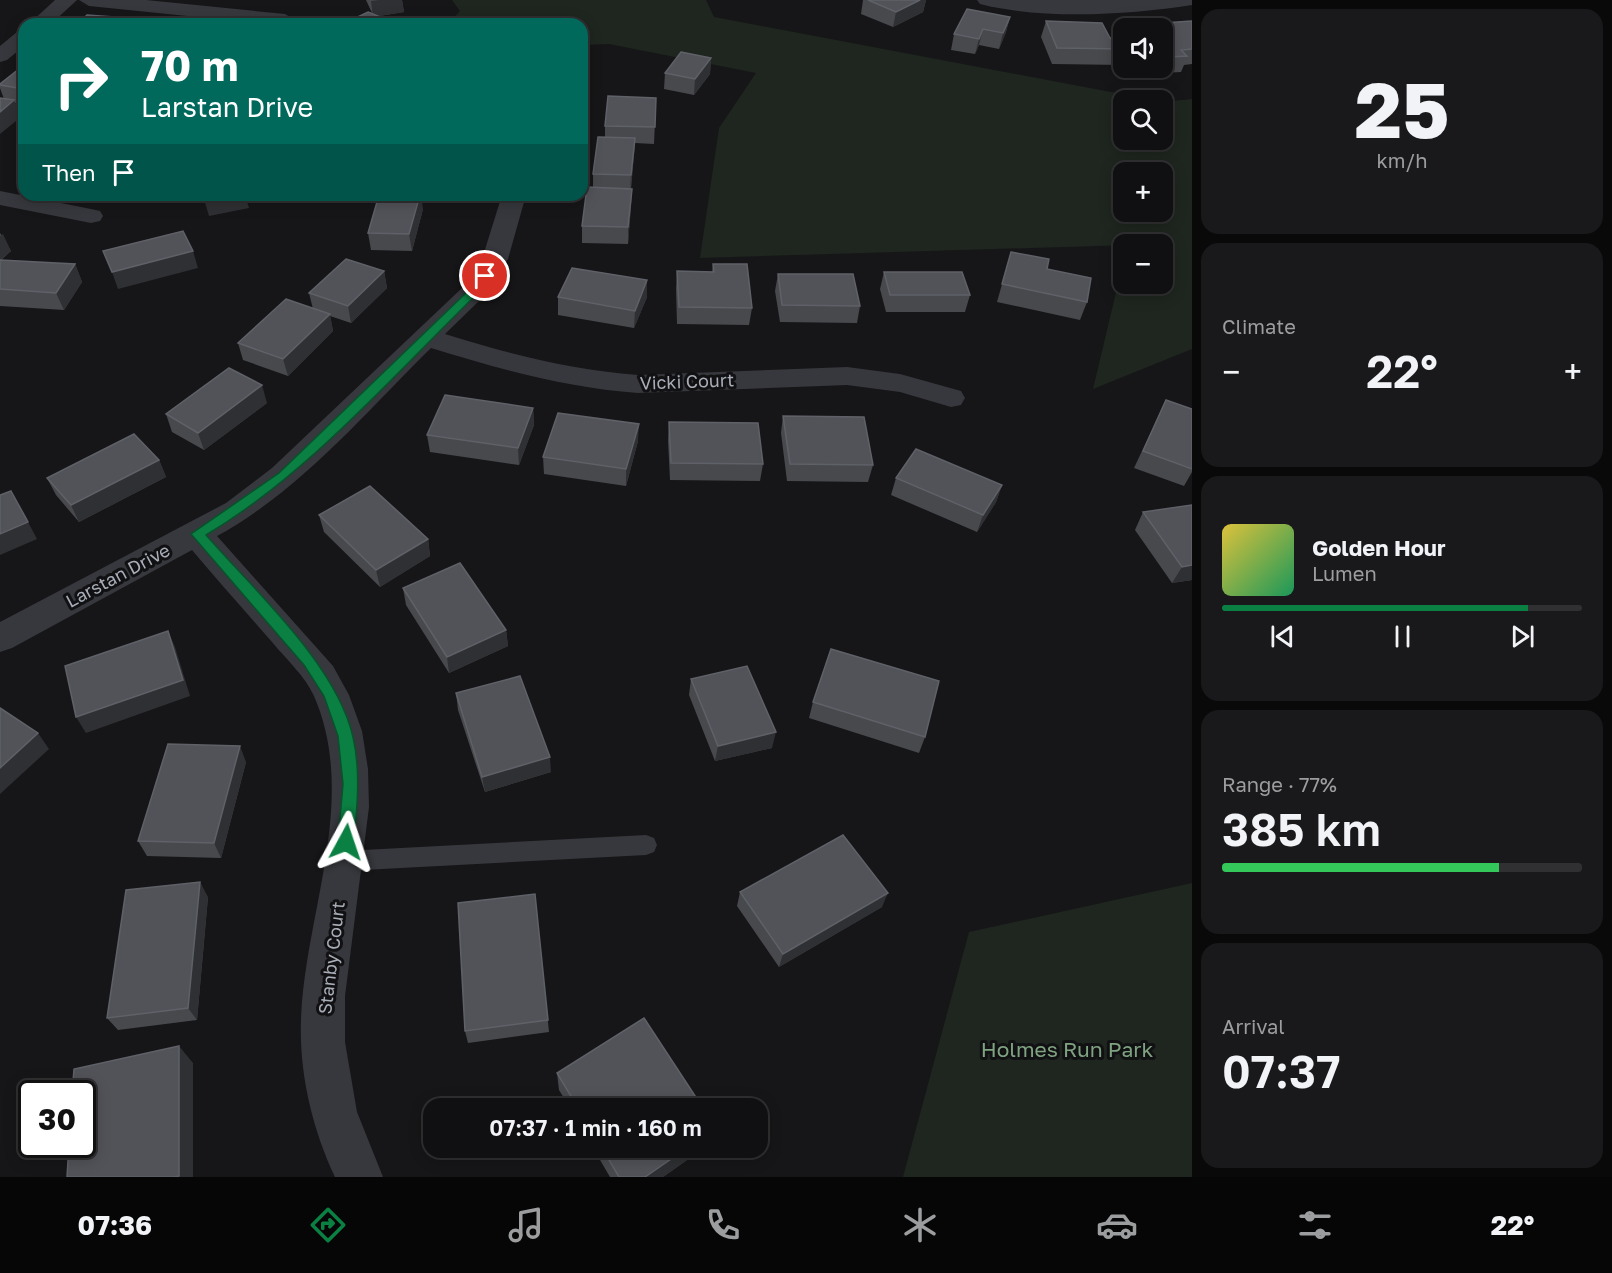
<!DOCTYPE html>
<meta charset="utf-8">
<style>
:root{--surface:#101012;--page:#19191b;--text:#f1f3f6;--muted:#9c9d9f;--line:#303032;--accent:#0b8043}
body{margin:0;font-family:"Golos Text",sans-serif;background:var(--page);color:var(--text);height:100vh;display:flex;flex-direction:column;font-size:22px;white-space:nowrap}
*{box-sizing:border-box;margin:0}
p{font-size:20px;color:var(--muted)}
.icon{flex:none;width:33px;height:33px;fill:none;stroke:currentColor;stroke-width:2;stroke-linecap:round;stroke-linejoin:round}
.map{position:relative;flex:1;overflow:hidden}
.side{display:flex;flex-direction:column;gap:9px;padding:9px;background:#09090a;width:420px}
.side>*{flex:none}
.banner{position:absolute;left:18px;top:18px;width:570px;height:183px;border-radius:18px;box-shadow:0 3px 15px #0003,0 0 0 2px var(--line);background:#00695c;color:#fff;overflow:hidden}
.tools{position:absolute;left:1113px;top:18px;display:grid;gap:12px}
.tools a{display:grid;place-items:center;width:60px;height:60px;border-radius:12px;background:var(--surface);box-shadow:0 3px 15px #0003,0 0 0 2px var(--line);font-size:30px}
.speed{position:absolute;left:18px;top:1080px;display:flex;gap:12px;font-size:30px;font-weight:700;text-align:center}
.speed>*{display:grid;place-content:center;width:78px;height:78px;border-radius:50%;background:var(--surface);box-shadow:0 3px 15px #0003,0 0 0 2px var(--line);line-height:1}
.speed .limit{border:3px solid #111;border-radius:9px;background:#fff;color:#111}
.pin{position:absolute;display:grid;place-items:center;width:51px;height:51px;color:#fff;margin:-26px;border:3px solid #fff;border-radius:50%;box-shadow:0 2px 6px #0007}
.me{position:absolute;width:66px;margin:-33px;rotate:5deg;stroke-linejoin:round;filter:drop-shadow(0 0 4px #0008)}
.turn{display:flex;align-items:center;gap:21px;height:126px;padding:0 24px;font-size:27px}
.turn .icon{width:78px;height:78px;stroke-width:2.5}
.turn b{display:block;font-size:42px;line-height:51px}
.then{display:flex;align-items:center;height:57px;padding:0 24px;background:#0003;gap:12px;font-size:22px}
.big{font-size:45px;font-weight:600;line-height:1.1}
.side .widget{flex:1;display:flex;flex-direction:column;justify-content:center;gap:9px;min-width:0;padding:0 21px;border-radius:18px;background:var(--page)}
.side .dial{align-items:center;gap:0}
.dial b{font-size:78px;line-height:1}
.song{display:flex;align-items:center;gap:18px}
.cover{width:72px;height:72px;border-radius:9px;background:linear-gradient(135deg,hsl(50 70% 55%),hsl(150 70% 35%))}
.played{height:6px;border-radius:3px;background:linear-gradient(90deg,var(--accent) 85%,var(--line) 85%)}
.keys{display:flex;justify-content:space-around;direction:ltr}
.heat{display:flex;justify-content:space-between;align-items:center;font-size:33px;direction:ltr}
.charge{height:9px;border-radius:4px;background:linear-gradient(90deg,#34c759 77%,var(--line) 0)}
.trip{position:absolute;left:423px;top:1098px;width:345px;height:60px;border-radius:18px;background:var(--surface);box-shadow:0 3px 15px #0003,0 0 0 2px var(--line);font-weight:600;line-height:60px;text-align:center}
.tab-bar{display:flex;height:96px;justify-content:space-around;align-items:center;background:#060607;color:var(--muted)}
.tab-bar .icon{width:42px;height:42px}
.tab-bar .on{color:var(--accent)}
.tab-bar b{font-size:27px;color:var(--text)}
main{display:flex;flex:1;min-height:0}
.map>svg:first-child{display:block}
.green{fill:#1e261f;fill-rule:evenodd}
.lines{fill:none;stroke-linecap:round;stroke-linejoin:round}
.service{fill:#37383d;fill-rule:evenodd}
.minor{fill:#37383d;fill-rule:evenodd}
.wall{fill:#47494d}
.shaded-wall{fill:#2f3033}
.building{fill:#525359;stroke:#5f6168;stroke-width:1.5}
.route{fill:#0b8043;stroke:#07532c;stroke-width:1.5}
.labels{text-anchor:middle;stroke-width:6;stroke-linejoin:round;paint-order:stroke}
.street-label{font-size:18px;fill:#a8adb8;stroke:#111113}
.near-park-label{font-size:21px;fill:#7fa381;stroke:#111113}
</style>
<main>
<div class="map">
<svg width="1192" height="1177" viewBox="0 0 1192 1177">
<rect width="100%" height="100%" fill="#161618"/>
<g class="green">
<path d="M452,0H706L714,17L1153,100H1124V140H1162L1163,102L1192,99V349L1093,389L1123,263L1124,284H1162V244L700,258L719,128L756,73L609,44L582,45V24H448L460,11ZM1124,172H1162V212H1124Z"/>
<polygon points="1192,883 1192,1177 903,1177 969,932"/>
</g>
<g class="lines">
<polygon class="service" points="646,835 654,838 657,845 654,852 646,855 344,871 336,868 333,861 336,854 344,851"/>
<g class="minor">
<polygon points="55,0 77,0 51,24 29,24"/>
<polygon points="79,0 146,0 285,14 295,20 292,24 267,24 89,6"/>
<path d="M977,0H1192V5C1128,15 1043,20 980,4Z"/>
<polygon points="24,30 24,46 7,60 0,62 0,46 17,32"/>
<polygon points="0,191 91,209 100,211 103,216 100,221 91,223 0,205"/>
<path d="M502,195H526L508,259L480,300L445,334C509,354 571,370 638,375L847,367L900,374L961,391L965,398L961,405L951,407L900,392L847,385L638,393C567,388 499,369 431,348C364,414 301,490 217,536L333,666L349,695L362,731L368,769L369,807L345,996V1042L357,1112L383,1177H335C312,1128 299,1073 301,1019C305,913 359,800 314,696C305,676 286,659 272,642C245,611 218,581 192,550L12,648L0,652V622L226,503L272,468L462,288L482,259Z"/>
</g>
</g>
<g class="wall">
<polygon points="366,0 402,0 404,12 379,16 390,21 391,24 343,24 372,13"/>
<polygon points="863,0 926,0 923,12 893,27 861,14"/>
<polygon points="1010,17 1006,32 999,49 979,45 975,54 951,50 954,34"/>
<polygon points="1046,21 1110,38 1124,38 1124,65 1052,64 1041,37"/>
<polygon points="1192,21 1192,64 1184,65 1181,72 1163,73 1157,68 1162,68 1162,28 1134,28 1135,25"/>
<polygon points="711,58 710,74 694,95 664,89 665,73"/>
<polygon points="24,65 24,104 15,103 21,117 4,99 0,88 0,84"/>
<polygon points="656,98 654,144 635,143 631,189 632,189 631,206 628,244 582,243 582,226 593,187 593,174 605,137 605,126"/>
<polygon points="423,209 412,251 371,250 368,233"/>
<polygon points="0,233 11,251 1,260 75,264 82,282 64,310 0,306"/>
<polygon points="1011,252 1047,269 1087,302 1080,320 997,302"/>
<polygon points="713,264 752,308 749,325 677,324 676,289 677,271 712,272"/>
<polygon points="384,271 387,288 351,323 330,316 333,331 288,376 243,360 238,343 313,309 309,293"/>
<polygon points="884,272 970,295 965,312 886,312 880,289"/>
<polygon points="778,274 860,306 857,323 780,322 775,291"/>
<polygon points="647,280 647,297 634,328 558,315 558,297"/>
<polygon points="1166,400 1192,409 1192,472 1184,486 1134,468"/>
<polygon points="267,403 204,450 172,432 166,414"/>
<polygon points="533,408 534,425 519,465 430,452 427,435"/>
<polygon points="783,416 873,465 868,482 787,481 781,433"/>
<polygon points="669,422 763,464 760,481 670,480 668,440"/>
<polygon points="638,441 626,486 544,474 543,457"/>
<polygon points="159,460 166,477 79,522 56,495 47,478"/>
<polygon points="896,478 1002,485 996,502 977,532 891,495"/>
<polygon points="1192,505 1192,580 1172,583 1135,530 1143,512"/>
<polygon points="319,515 428,539 430,556 380,587 324,532"/>
<polygon points="403,588 506,630 508,646 449,673 406,605"/>
<polygon points="691,679 772,748 715,761 689,695"/>
<polygon points="456,693 551,772 485,792 458,710"/>
<polygon points="813,702 925,737 919,753 809,718"/>
<polygon points="246,762 221,858 147,856 138,841"/>
<polygon points="740,892 882,907 779,967 737,906"/>
<polygon points="535,894 549,1032 468,1043 465,1031"/>
<polygon points="208,897 197,1020 118,1030 107,1018"/>
<polygon points="557,1073 703,1108 570,1108 559,1090"/>
<polygon points="593,1148 704,1148 663,1177 610,1177"/>
</g>
<g class="shaded-wall">
<polygon points="379,0 402,0 404,12 373,17 371,1"/>
<polygon points="920,0 926,0 923,12 893,27 896,12"/>
<polygon points="1010,17 1006,32 999,49 1003,33"/>
<polygon points="141,19 143,24 137,24"/>
<polygon points="983,29 979,45 975,54 979,39"/>
<polygon points="711,58 710,74 694,95 695,79"/>
<polygon points="14,100 21,117 0,134 0,112"/>
<polygon points="635,138 634,155 630,192 631,175"/>
<polygon points="632,189 631,206 628,244 628,227"/>
<polygon points="223,195 245,195 249,208 209,216 204,199"/>
<polygon points="420,195 421,195 423,209 412,251 409,234"/>
<polygon points="3,234 11,251 0,260 0,236"/>
<polygon points="193,251 198,268 118,289 112,272"/>
<polygon points="75,264 82,282 64,310 56,293"/>
<polygon points="384,271 387,288 351,323 348,306"/>
<polygon points="647,280 647,297 634,328 635,311"/>
<polygon points="330,314 333,331 288,376 283,359"/>
<polygon points="262,385 267,403 204,450 198,433"/>
<polygon points="533,408 534,425 519,465 518,448"/>
<polygon points="639,424 638,441 626,486 626,469"/>
<polygon points="159,460 166,477 79,522 71,505"/>
<polygon points="1002,485 996,502 977,532 983,515"/>
<polygon points="28,522 37,539 0,555 0,534"/>
<polygon points="428,539 430,556 380,587 376,570"/>
<polygon points="1192,565 1192,580 1172,583 1182,567"/>
<polygon points="506,630 508,646 449,673 447,657"/>
<polygon points="168,631 175,647 190,696 86,733 76,717"/>
<polygon points="776,732 772,748 715,761 718,746"/>
<polygon points="38,733 49,749 0,794 0,768"/>
<polygon points="240,746 246,762 221,858 214,843"/>
<polygon points="550,757 551,772 485,792 482,777"/>
<polygon points="200,882 208,897 197,1020 188,1008"/>
<polygon points="888,893 882,907 779,967 783,954"/>
<polygon points="179,1046 193,1063 193,1177 173,1177"/>
<polygon points="687,1148 704,1148 663,1177 645,1177"/>
</g>
<g class="building">
<polygon points="868,0 920,0 896,12"/>
<polygon points="967,9 1010,17 1003,33 983,29 979,39 954,34"/>
<polygon points="368,12 390,21 384,24 343,24"/>
<polygon points="87,15 141,19 137,24 77,24"/>
<polygon points="1046,21 1102,23 1110,38 1124,38 1124,49 1057,48"/>
<polygon points="1192,21 1192,49 1181,50 1187,56 1169,57 1162,51 1162,28 1138,28 1135,25"/>
<polygon points="681,52 711,58 695,79 665,73"/>
<polygon points="24,65 24,89 0,85 0,84"/>
<polygon points="608,96 656,98 655,127 605,126"/>
<polygon points="0,98 14,100 0,112"/>
<polygon points="598,137 635,138 631,175 593,174"/>
<polygon points="587,187 632,189 628,227 582,226"/>
<polygon points="203,195 223,195 204,199"/>
<polygon points="379,195 420,195 409,234 368,233"/>
<polygon points="183,231 193,251 112,272 103,251"/>
<polygon points="1011,252 1049,259 1047,269 1091,278 1087,302 1002,284"/>
<polygon points="346,259 384,271 348,306 309,293"/>
<polygon points="0,260 75,264 56,293 0,289"/>
<polygon points="713,264 747,264 752,308 679,307 677,271 714,272"/>
<polygon points="572,268 647,280 635,311 558,297"/>
<polygon points="884,272 962,272 970,295 890,295"/>
<polygon points="778,274 853,274 860,306 782,305"/>
<polygon points="286,299 330,314 283,359 238,343"/>
<polygon points="229,368 262,385 198,433 166,414"/>
<polygon points="445,395 533,408 518,448 427,435"/>
<polygon points="1166,400 1192,409 1192,469 1143,451"/>
<polygon points="558,413 639,424 626,469 543,457"/>
<polygon points="783,416 864,417 873,465 790,464"/>
<polygon points="669,422 758,423 763,464 671,463"/>
<polygon points="134,434 159,460 71,505 47,478"/>
<polygon points="916,449 1002,485 983,515 896,478"/>
<polygon points="370,486 428,539 376,570 319,515"/>
<polygon points="11,491 28,522 0,534 0,495"/>
<polygon points="1192,505 1192,565 1182,567 1143,512"/>
<polygon points="460,563 506,630 447,657 403,588"/>
<polygon points="168,631 183,680 76,717 65,666"/>
<polygon points="831,649 939,681 925,737 813,702"/>
<polygon points="747,666 776,732 718,746 691,679"/>
<polygon points="520,676 550,757 482,777 456,693"/>
<polygon points="0,708 38,733 0,768"/>
<polygon points="168,744 240,746 214,843 138,841"/>
<polygon points="843,835 888,893 783,954 740,892"/>
<polygon points="200,882 188,1008 107,1018 126,890"/>
<polygon points="535,894 548,1020 465,1031 458,903"/>
<polygon points="644,1018 703,1108 578,1108 557,1073"/>
<polygon points="179,1046 179,1176 173,1177 67,1177 69,1144 82,1144 82,1094 72,1094 74,1069"/>
<polygon points="602,1148 687,1148 645,1177 619,1177"/>
</g>
<path class="route" d="M482,274L491,276L475,296C391,378 307,475 206,535C254,590 337,665 353,737C361,772 357,807 354,842L352,847L346,849L340,847L338,842L343,784L338,736L324,696L304,665L191,534L279,473L468,291Z"/>
<g class="labels">
<g class="street-label">
<text transform="translate(687 382) rotate(-2)" y="6">Vicki Court</text>
<text transform="translate(118 576) rotate(-28)" y="6">Larstan Drive</text>
<text transform="translate(332 958) rotate(-83)" y="6">Stanby Court</text>
</g>
<g class="near-park-label">
<text x="1067" y="1057">Holmes Run Park</text>
</g>
</g>
</svg>
<div class="tools">
<a><svg class="icon" aria-label="sound" viewBox="0 0 24 24"><path d="M4 9h4l5-4v14l-5-4H4zM17 9q2 3 0 6"/></svg></a>
<a><svg class="icon" aria-label="search" viewBox="0 0 24 24"><circle cx="10" cy="10" r="6"/><path d="M15 15l6 6"/></svg></a>
<a>+</a>
<a>−</a>
</div>
<div class="speed"><div class="limit">30</div></div>
<div class="pin" style="left:485px;top:276px;background:#d93025"><svg class="icon" aria-label="arrive" viewBox="0 0 24 24"><path d="M6 21V4h12l-3 4 3 4H6"/></svg></div>
<svg class="me" style="left:346px;top:842px" viewBox="-20 -20 40 40"><path d="M0-17L14 15 0 8-14 15z" fill="#0b8043" stroke="#fff" stroke-width="4"/></svg>
<div class="trip">07:37 · 1 min · 160 m</div>
<div class="banner">
<div class="turn"><svg class="icon" aria-label="right" viewBox="0 0 24 24"><path d="M7 20v-9h11M14 6l5 5-5 5"/></svg><div><b>70 m</b>Larstan Drive</div></div>
<div class="then">Then<svg class="icon" aria-label="arrive" viewBox="0 0 24 24"><path d="M6 21V4h12l-3 4 3 4H6"/></svg></div>
</div>
</div>
<section class="side">
<div class="widget dial"><b>25</b><p>km/h</p></div>
<div class="widget"><p>Climate</p>
<div class="heat"><a>−</a><b class="big">22°</b><a>+</a></div>
</div>
<div class="widget">
<div class="song"><i class="cover"></i><div><b>Golden Hour</b><p>Lumen</p></div></div>
<div class="played"></div>
<div class="keys"><svg class="icon" aria-label="previous" viewBox="0 0 24 24"><path d="M18 5L8 12l10 7zM5 5v14"/></svg><svg class="icon" aria-label="pause" viewBox="0 0 24 24"><path d="M8 5v14M16 5v14"/></svg><svg class="icon" aria-label="next" viewBox="0 0 24 24"><path d="M6 5l10 7-10 7zM19 5v14"/></svg></div>
</div>
<div class="widget"><p>Range · 77%</p><b class="big">385 km</b><div class="charge"></div></div>
<div class="widget"><p>Arrival</p><b class="big">07:37</b></div>
</section>
</main>
<nav class="tab-bar">
<b>07:36</b>
<svg class="icon on" aria-label="directions" viewBox="0 0 24 24"><path d="M12 3l9 9-9 9-9-9zM9 14v-3h6M13 9l2 2-2 2"/></svg>
<svg class="icon" aria-label="music" viewBox="0 0 24 24"><path d="M9 18V5l10-2v13"/><circle cx="6" cy="18" r="3"/><circle cx="16" cy="16" r="3"/></svg>
<svg class="icon" aria-label="phone" viewBox="0 0 24 24"><path d="M5 4h4l2 5-3 2q2 4 5 5l2-3 5 2v4C11 20 4 13 5 4z"/></svg>
<svg class="icon" aria-label="climate" viewBox="0 0 24 24"><path d="M12 3v18M4 7l16 10M4 17L20 7"/></svg>
<svg class="icon" aria-label="car" viewBox="0 0 24 24"><path d="M5 17H2v-5l4-1 3-4h7l3 4 3 1v5h-3M9 17h6M6 11h13"/><circle cx="7" cy="17" r="2"/><circle cx="17" cy="17" r="2"/></svg>
<svg class="icon" aria-label="filters" viewBox="0 0 24 24"><path d="M4 7h16M4 17h16"/><circle cx="9" cy="7" r="2"/><circle cx="15" cy="17" r="2"/></svg>
<b>22°</b>
</nav>
